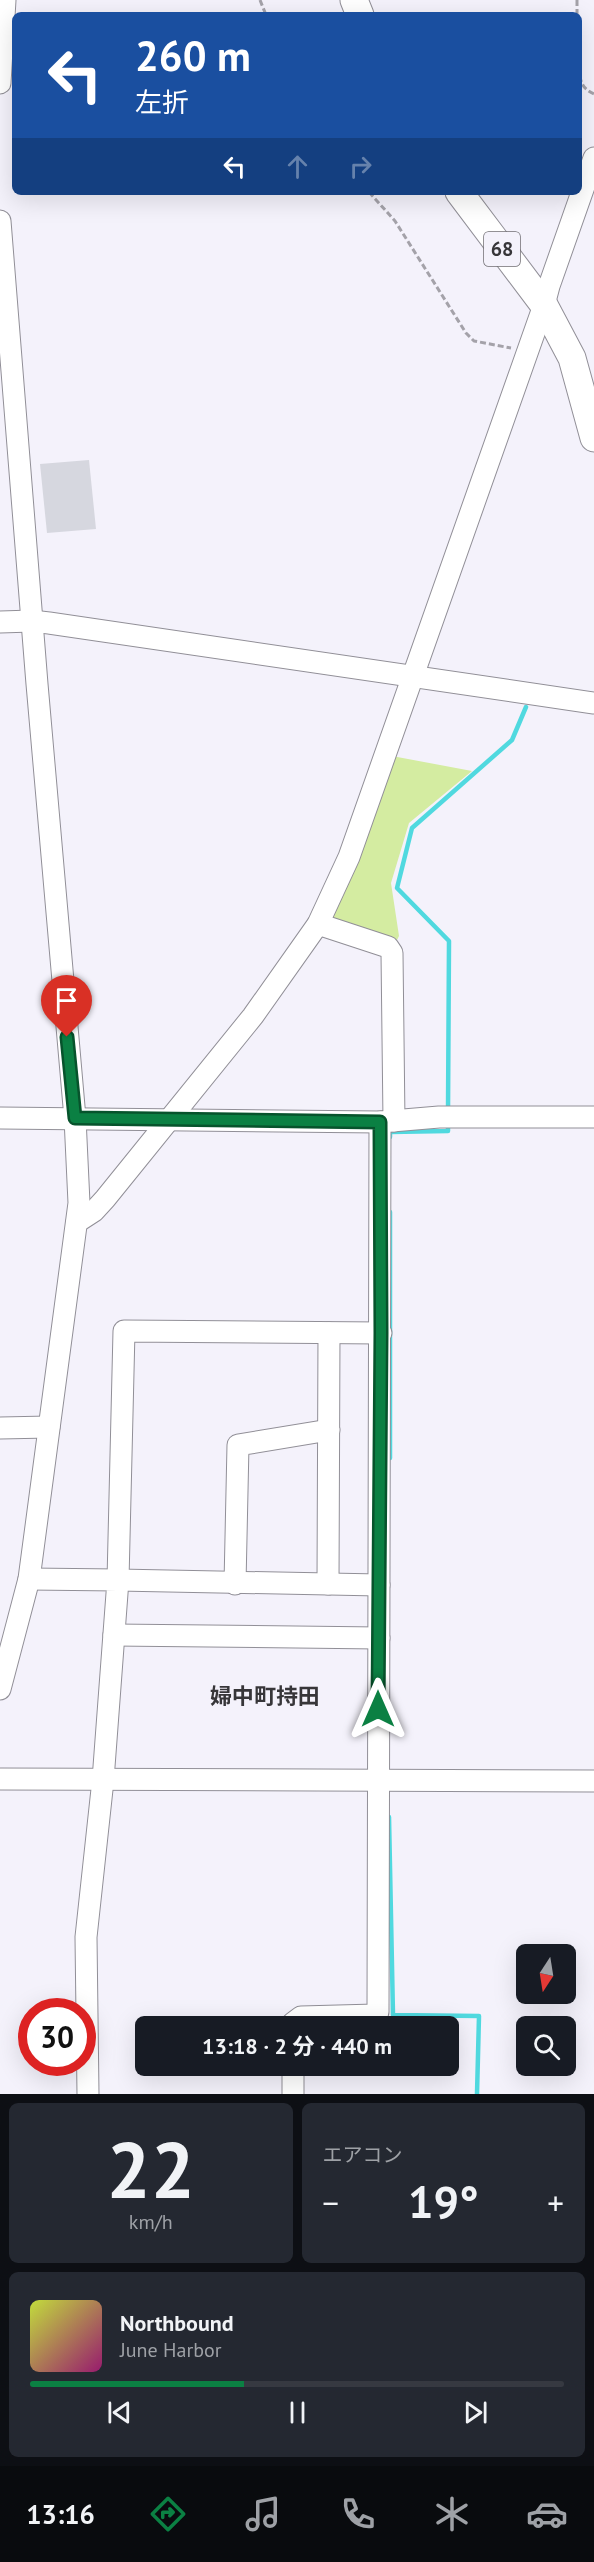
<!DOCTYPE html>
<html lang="ja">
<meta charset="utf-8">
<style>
:root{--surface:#171b24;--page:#242831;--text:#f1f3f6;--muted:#9ea1a6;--line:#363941;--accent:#0b8043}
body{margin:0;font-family:"PT Sans","Noto Sans JP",sans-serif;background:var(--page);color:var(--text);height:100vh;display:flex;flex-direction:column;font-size:22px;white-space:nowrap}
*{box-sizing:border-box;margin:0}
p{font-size:20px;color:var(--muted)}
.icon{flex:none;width:33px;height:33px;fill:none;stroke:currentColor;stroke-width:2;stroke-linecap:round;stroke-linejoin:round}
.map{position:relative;height:2094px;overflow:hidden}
.side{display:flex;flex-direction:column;gap:9px;padding:9px;background:#0d0f14;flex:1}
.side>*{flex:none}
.hud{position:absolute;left:12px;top:12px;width:570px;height:183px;border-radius:9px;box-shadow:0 6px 24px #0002;background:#1a4fa0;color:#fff;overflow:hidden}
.needle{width:39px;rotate:192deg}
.tools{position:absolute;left:516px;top:1944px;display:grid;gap:12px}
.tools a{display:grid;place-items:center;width:60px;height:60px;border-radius:9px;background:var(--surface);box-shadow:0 6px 24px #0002;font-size:30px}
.speed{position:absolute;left:18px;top:1998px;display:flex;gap:12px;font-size:30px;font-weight:700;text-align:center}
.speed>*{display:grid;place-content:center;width:78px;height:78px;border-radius:50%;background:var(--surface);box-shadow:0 6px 24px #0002;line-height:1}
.speed .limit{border:9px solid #d22;background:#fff;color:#111}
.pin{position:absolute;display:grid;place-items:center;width:51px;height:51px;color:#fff;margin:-62px -26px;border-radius:50% 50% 50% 0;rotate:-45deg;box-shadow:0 0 6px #0007}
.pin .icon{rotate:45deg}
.me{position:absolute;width:66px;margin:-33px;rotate:0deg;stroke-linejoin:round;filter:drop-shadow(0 0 4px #0008)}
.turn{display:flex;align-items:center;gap:21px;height:126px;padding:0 24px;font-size:27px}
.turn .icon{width:78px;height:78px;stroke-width:2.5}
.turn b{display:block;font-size:42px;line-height:51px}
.lanes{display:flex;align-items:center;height:57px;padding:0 24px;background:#0003;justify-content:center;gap:30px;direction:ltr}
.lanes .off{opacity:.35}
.big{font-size:45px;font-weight:700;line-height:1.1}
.side .widget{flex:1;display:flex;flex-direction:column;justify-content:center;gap:9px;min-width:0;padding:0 21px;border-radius:9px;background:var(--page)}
.side .dial{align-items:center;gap:0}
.dial b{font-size:78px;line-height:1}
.song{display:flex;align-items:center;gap:18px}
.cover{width:72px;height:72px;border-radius:9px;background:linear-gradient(135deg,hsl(70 70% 55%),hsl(320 70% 35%))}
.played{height:6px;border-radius:3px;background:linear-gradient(90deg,var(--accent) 40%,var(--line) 40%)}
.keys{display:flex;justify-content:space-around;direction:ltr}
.heat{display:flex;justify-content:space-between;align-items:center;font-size:33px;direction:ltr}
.side .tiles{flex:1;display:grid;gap:9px;grid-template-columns:1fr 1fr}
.widget:last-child{grid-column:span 2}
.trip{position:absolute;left:135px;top:2016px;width:324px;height:60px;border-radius:9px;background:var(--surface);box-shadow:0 6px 24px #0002;font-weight:700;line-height:60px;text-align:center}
.menu{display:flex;height:96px;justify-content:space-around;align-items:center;background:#090b0e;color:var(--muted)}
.menu .icon{width:42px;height:42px}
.menu .current{color:var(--accent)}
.menu b{font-size:27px;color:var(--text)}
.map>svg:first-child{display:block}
.green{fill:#d4eca1}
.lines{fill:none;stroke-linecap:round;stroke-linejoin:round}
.stream{stroke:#50d9df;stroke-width:4.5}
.building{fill:#d6d7df}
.minor-casing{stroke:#918f97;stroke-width:23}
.major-casing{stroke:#918f97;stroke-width:29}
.path{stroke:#a4a2a9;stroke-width:3;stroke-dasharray:6 3;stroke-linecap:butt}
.minor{stroke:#fff;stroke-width:21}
.major{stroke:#fff;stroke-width:27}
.route-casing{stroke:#07532c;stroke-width:15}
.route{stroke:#0b8043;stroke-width:10}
.labels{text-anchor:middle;stroke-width:4.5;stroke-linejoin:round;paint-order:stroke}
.shield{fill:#f4f2fb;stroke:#706e73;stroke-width:1.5}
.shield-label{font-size:20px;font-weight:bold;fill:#373639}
.neighbourhood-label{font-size:22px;font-weight:bold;fill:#373639;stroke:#f4f2fb}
</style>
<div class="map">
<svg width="594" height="2094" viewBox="0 0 594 2094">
<rect width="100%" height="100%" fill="#f4f2fb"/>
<polygon class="green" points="392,756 472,771 409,823 391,883 399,936 396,942 336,926 331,916"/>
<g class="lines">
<g class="stream">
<polyline points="448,1113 449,941 397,888 412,828 512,740 526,707"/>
<polyline points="390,1137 390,1132 448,1131 448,1124"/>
<polyline points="390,1458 390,1212"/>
<polyline points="389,1817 393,2015 479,2016 477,2094"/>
</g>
</g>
<polygon class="building" points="89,460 96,529 47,533 40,464"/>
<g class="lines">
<defs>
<g id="minor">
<polyline points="0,83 5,0"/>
<polyline points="0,221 37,684 75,1118 79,1203 29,1579 0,1689"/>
<polyline points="0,622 32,621 49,623 594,703"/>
<polyline points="318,924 388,947 392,953 394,1121"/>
<polyline points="0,1118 380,1122 439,1117 594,1117"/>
<polyline points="77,1222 94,1211 105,1199 253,1016 318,924 349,857 544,305 549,286 594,158"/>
<polyline points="0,1428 49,1427"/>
<polyline points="29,1579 118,1580 103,1780 86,1937 88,2094"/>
<polyline points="235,1584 238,1445 329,1430"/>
<polyline points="328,1584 329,1333"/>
<polyline points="379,1585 118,1580 124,1331 381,1333"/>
<polyline points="114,1635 379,1638"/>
<polyline points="0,1779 594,1781"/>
<polyline points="293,2026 293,2023 301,2017 375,2015 378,2012 380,1122"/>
<polyline points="293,2094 293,2066"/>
</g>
<g id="major">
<polyline points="354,0 360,15"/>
<polyline points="459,192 544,305 572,358 594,438"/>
</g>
</defs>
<use href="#minor" class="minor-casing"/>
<use href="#major" class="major-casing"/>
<g class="path">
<polyline points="260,0 266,15"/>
<polyline points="577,0 577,15"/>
<path d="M579,67C580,81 581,88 594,94"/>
<polyline points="369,192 395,221 466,333 474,341 511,348"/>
</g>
<use href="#minor" class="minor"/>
<use href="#major" class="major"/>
</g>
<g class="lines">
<defs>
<polyline id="route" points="67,1037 75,1118 380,1122 381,1333 378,1709"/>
</defs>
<use href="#route" class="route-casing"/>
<use href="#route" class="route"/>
</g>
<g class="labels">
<rect class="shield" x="484" y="232" width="36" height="34" rx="4.5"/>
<g class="shield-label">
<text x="502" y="256">68</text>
</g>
<g class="neighbourhood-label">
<text x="265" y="1704">婦中町持田</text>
</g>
</g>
</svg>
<div class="tools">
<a><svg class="needle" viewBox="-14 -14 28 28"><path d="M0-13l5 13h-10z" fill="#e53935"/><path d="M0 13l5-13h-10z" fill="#9ea1a6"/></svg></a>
<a><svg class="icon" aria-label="search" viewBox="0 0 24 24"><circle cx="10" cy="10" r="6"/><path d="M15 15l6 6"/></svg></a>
</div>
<div class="speed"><div class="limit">30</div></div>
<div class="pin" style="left:67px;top:1037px;background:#d93025"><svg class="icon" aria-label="arrive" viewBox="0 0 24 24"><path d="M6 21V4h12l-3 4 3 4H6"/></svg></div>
<svg class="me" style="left:378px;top:1709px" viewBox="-20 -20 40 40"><path d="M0-17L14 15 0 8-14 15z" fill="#0b8043" stroke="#fff" stroke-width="4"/></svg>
<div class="trip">13:18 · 2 分 · 440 m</div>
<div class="hud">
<div class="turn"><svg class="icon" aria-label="left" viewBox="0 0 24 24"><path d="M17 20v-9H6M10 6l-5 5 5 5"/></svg><div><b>260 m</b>左折</div></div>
<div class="lanes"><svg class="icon" aria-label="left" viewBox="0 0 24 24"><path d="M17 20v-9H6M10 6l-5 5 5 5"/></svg><svg class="icon off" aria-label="ahead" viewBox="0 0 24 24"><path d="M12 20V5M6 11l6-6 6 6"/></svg><svg class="icon off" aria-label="right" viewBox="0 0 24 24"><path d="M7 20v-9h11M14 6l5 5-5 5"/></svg></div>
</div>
</div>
<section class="side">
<div class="tiles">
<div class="widget dial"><b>22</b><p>km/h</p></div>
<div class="widget"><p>エアコン</p>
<div class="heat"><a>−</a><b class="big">19°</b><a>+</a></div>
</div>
<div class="widget">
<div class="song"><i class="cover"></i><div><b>Northbound</b><p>June Harbor</p></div></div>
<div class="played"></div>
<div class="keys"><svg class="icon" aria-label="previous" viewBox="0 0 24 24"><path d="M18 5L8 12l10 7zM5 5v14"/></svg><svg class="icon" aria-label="pause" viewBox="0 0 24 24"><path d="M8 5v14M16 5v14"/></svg><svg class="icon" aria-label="next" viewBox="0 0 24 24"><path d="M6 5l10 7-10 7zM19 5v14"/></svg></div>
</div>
</div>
</section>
<nav class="menu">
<b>13:16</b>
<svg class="icon current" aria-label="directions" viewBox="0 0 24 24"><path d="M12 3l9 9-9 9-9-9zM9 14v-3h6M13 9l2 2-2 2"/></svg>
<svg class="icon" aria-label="music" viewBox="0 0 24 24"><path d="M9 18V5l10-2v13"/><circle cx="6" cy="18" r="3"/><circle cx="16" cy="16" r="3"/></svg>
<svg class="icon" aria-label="phone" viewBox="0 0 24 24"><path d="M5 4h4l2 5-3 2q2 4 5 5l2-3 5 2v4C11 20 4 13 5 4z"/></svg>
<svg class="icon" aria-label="climate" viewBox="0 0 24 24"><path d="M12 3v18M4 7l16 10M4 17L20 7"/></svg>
<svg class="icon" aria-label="car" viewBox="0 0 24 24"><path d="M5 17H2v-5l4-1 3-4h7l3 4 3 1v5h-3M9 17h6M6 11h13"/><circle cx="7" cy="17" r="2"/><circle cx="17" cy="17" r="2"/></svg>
</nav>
